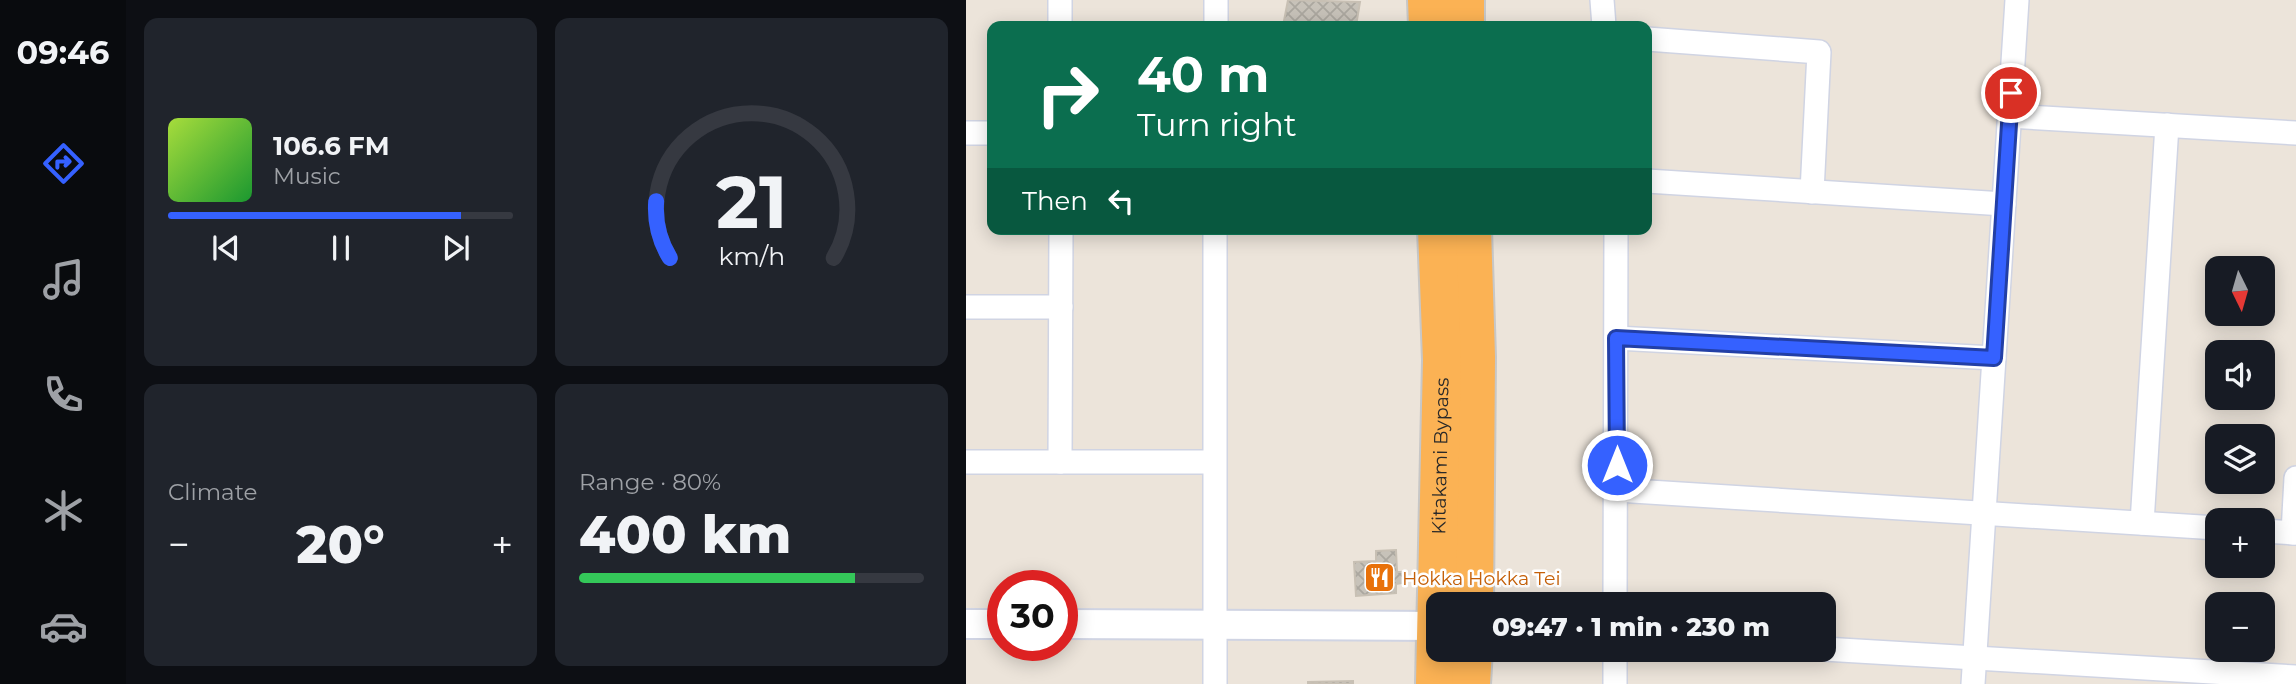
<!DOCTYPE html>
<meta charset="utf-8">
<style>
:root{--surface:#171b24;--page:#20242c;--text:#f1f3f6;--muted:#9ea1a6;--line:#363941;--accent:#3561ff}
body{margin:0;font-family:Montserrat,sans-serif;background:var(--page);color:var(--text);height:100vh;display:flex;flex-direction:column;font-size:26px;white-space:nowrap}
*{box-sizing:border-box;margin:0}
p{font-size:23px;color:var(--muted)}
.icon{flex:none;width:38px;height:38px;fill:none;stroke:currentColor;stroke-width:2;stroke-linecap:round;stroke-linejoin:round}
.map{position:relative;flex:1;overflow:hidden}
.drawer{display:flex;flex-direction:column;gap:18px;padding:18px;background:#0d0f14;width:840px}
.drawer>*{flex:none}
.guide{position:absolute;left:21px;top:21px;width:665px;height:214px;border-radius:14px;box-shadow:0 4px 18px #0003;background:#0b6e4f;color:#fff;overflow:hidden}
.needle{width:46px;rotate:175deg}
.buttons{position:absolute;left:1239px;top:256px;display:grid;gap:14px}
.buttons a{display:grid;place-items:center;width:70px;height:70px;border-radius:14px;background:var(--surface);box-shadow:0 4px 18px #0003;font-size:35px}
.speed{position:absolute;left:21px;top:570px;display:flex;gap:14px;font-size:35px;font-weight:700;text-align:center}
.speed>*{display:grid;place-content:center;width:91px;height:91px;border-radius:50%;background:var(--surface);box-shadow:0 4px 18px #0003;line-height:1}
.speed .limit{border:10px solid #d22;background:#fff;color:#111}
.pin{position:absolute;display:grid;place-items:center;width:60px;height:60px;color:#fff;margin:-30px;border:4px solid #fff;border-radius:50%;box-shadow:0 2px 7px #0007}
.me{position:absolute;width:77px;margin:-38px;rotate:0deg;stroke-linejoin:round;filter:drop-shadow(0 0 5px #0008)}
.turn{display:flex;align-items:center;gap:24px;height:147px;padding:0 35px;font-size:32px}
.turn .icon{width:91px;height:91px;stroke-width:2.5}
.turn b{display:block;font-size:49px;line-height:60px}
.then{display:flex;align-items:center;height:66px;padding:0 35px;background:#0003;gap:14px;font-size:26px}
.big{font-size:52px;font-weight:800;line-height:1.1}
.drawer .card{flex:1;display:flex;flex-direction:column;justify-content:center;gap:10px;min-width:0;padding:0 24px;border-radius:14px;background:var(--page)}
.drawer .dial{align-items:center;gap:0}
.dial svg{height:182px;overflow:visible;fill:none;stroke:var(--line);stroke-width:7;stroke-linecap:round;text-anchor:middle}
.dial text{fill:var(--text);stroke:none}
.song{display:flex;align-items:center;gap:21px}
.cover{width:84px;height:84px;border-radius:10px;background:linear-gradient(135deg,hsl(80 70% 55%),hsl(130 70% 35%))}
.played{height:7px;border-radius:4px;background:linear-gradient(90deg,var(--accent) 85%,var(--line) 85%)}
.keys{display:flex;justify-content:space-around;direction:ltr}
.heat{display:flex;justify-content:space-between;align-items:center;font-size:38px;direction:ltr}
.charge{height:10px;border-radius:5px;background:linear-gradient(90deg,#34c759 80%,var(--line) 0)}
.drawer .tiles{flex:1;display:grid;gap:18px;grid-template-columns:repeat(2,1fr)}
.trip{position:absolute;left:460px;top:592px;width:410px;height:70px;border-radius:14px;background:var(--surface);box-shadow:0 4px 18px #0003;font-weight:800;line-height:70px;text-align:center}
main{display:flex;flex:1;min-height:0}
.tabs{display:flex;flex-direction:column;width:126px;justify-content:space-around;align-items:center;background:#090b0e;color:var(--muted)}
.tabs .icon{width:49px;height:49px}
.tabs .on{color:var(--accent)}
.tabs b{font-size:32px;color:var(--text)}
.map>svg:first-child{display:block}
.building{fill:url(#building-cross-hatch);stroke:#c8c0b4;stroke-width:2}
.lines{fill:none;stroke-linecap:round;stroke-linejoin:round}
.minor-casing{stroke:#d0d4e3;stroke-width:26}
.tertiary-casing{stroke:#d0d4e3;stroke-width:32}
.trunk-casing{stroke:#c7c7c7;stroke-width:42}
.minor{stroke:#fff;stroke-width:23}
.tertiary{stroke:#fff;stroke-width:28}
.trunk{stroke:#fbb254;stroke-width:38}
.route-casing{stroke:#223fa6;stroke-width:18}
.route{stroke:#3561ff;stroke-width:12}
.labels{text-anchor:middle;stroke-width:5;stroke-linejoin:round;paint-order:stroke}
.street-label{font-size:19px;fill:#292929;stroke:#fff}
.food-label{font-size:19px;fill:#c56008;stroke:#fff;text-anchor:start}
</style>
<main>
<nav class="tabs">
<b>09:46</b>
<svg class="icon on" aria-label="directions" viewBox="0 0 24 24"><path d="M12 3l9 9-9 9-9-9zM9 14v-3h6M13 9l2 2-2 2"/></svg>
<svg class="icon" aria-label="music" viewBox="0 0 24 24"><path d="M9 18V5l10-2v13"/><circle cx="6" cy="18" r="3"/><circle cx="16" cy="16" r="3"/></svg>
<svg class="icon" aria-label="phone" viewBox="0 0 24 24"><path d="M5 4h4l2 5-3 2q2 4 5 5l2-3 5 2v4C11 20 4 13 5 4z"/></svg>
<svg class="icon" aria-label="climate" viewBox="0 0 24 24"><path d="M12 3v18M4 7l16 10M4 17L20 7"/></svg>
<svg class="icon" aria-label="car" viewBox="0 0 24 24"><path d="M5 17H2v-5l4-1 3-4h7l3 4 3 1v5h-3M9 17h6M6 11h13"/><circle cx="7" cy="17" r="2"/><circle cx="17" cy="17" r="2"/></svg>
</nav>
<section class="drawer">
<div class="tiles">
<div class="card">
<div class="song"><i class="cover"></i><div><b>106.6 FM</b><p>Music</p></div></div>
<div class="played"></div>
<div class="keys"><svg class="icon" aria-label="previous" viewBox="0 0 24 24"><path d="M18 5L8 12l10 7zM5 5v14"/></svg><svg class="icon" aria-label="pause" viewBox="0 0 24 24"><path d="M8 5v14M16 5v14"/></svg><svg class="icon" aria-label="next" viewBox="0 0 24 24"><path d="M6 5l10 7-10 7zM19 5v14"/></svg></div>
</div>
<div class="card dial"><svg viewBox="0 0 100 80">
<path d="M14 69A42 42 0 1 1 86 69"/>
<path d="M14 69A42 42 0 0 1 8 44" stroke="#3561ff"/>
<text x="50" y="56" font-size="32" font-weight="700">21</text>
<text x="50" y="72" font-size="11">km/h</text>
</svg></div>
<div class="card"><p>Climate</p>
<div class="heat"><a>−</a><b class="big">20°</b><a>+</a></div>
</div>
<div class="card"><p>Range · 80%</p><b class="big">400 km</b><div class="charge"></div></div>
</div>
</section>
<div class="map">
<svg width="1330" height="684" viewBox="0 0 1330 684">
<defs>
<pattern id="building-cross-hatch" width="8" height="8" patternUnits="userSpaceOnUse" patternTransform="scale(1.75)"><rect width="8" height="8" fill="#c7c2b9"/><path d="M0 0l8 8M0 8l8-8" fill="none" stroke="#aba79f"/></pattern>
</defs>
<rect width="100%" height="100%" fill="#ece4da"/>
<g class="building">
<polygon points="322,0 394,2 390,26 317,26"/>
<polygon points="430,550 431,572 437,572 437,583 430,584 430,593 390,596 388,562 410,561 410,551"/>
<polygon points="387,681 387,684 342,684 342,682"/>
</g>
<g class="lines">
<defs>
<g id="minor">
<polyline points="94,0 94,26"/>
<polyline points="636,0 638,26"/>
<polyline points="250,26 250,0"/>
<polyline points="681,39 853,52 846,192"/>
<polyline points="1043,116 1330,133"/>
<polyline points="0,133 26,133"/>
<polyline points="681,181 1038,204"/>
<polyline points="0,307 95,307"/>
<polyline points="650,338 1028,358"/>
<polyline points="0,462 248,462"/>
<polyline points="94,462 95,229"/>
<polyline points="651,490 1251,528"/>
<polyline points="1176,523 1201,125"/>
<polyline points="1297,531 1330,533"/>
<polyline points="1327,533 1330,478"/>
<polyline points="649,604 650,229"/>
<polyline points="858,649 1330,677"/>
<polyline points="249,684 249,229"/>
<polyline points="649,684 649,649"/>
<polyline points="1007,684 1051,0"/>
</g>
<g id="tertiary">
<polyline points="0,624 37,624"/>
<polyline points="96,624 472,626"/>
</g>
<g id="trunk">
<polyline points="461,0 462,26"/>
<polyline points="499,0 499,26"/>
<polyline points="506,229 510,357 508,604"/>
<path id="s1" d="M469,684L476,360L471,229"/>
<polyline points="505,684 507,649"/>
</g>
</defs>
<use href="#minor" class="minor-casing"/>
<use href="#tertiary" class="tertiary-casing"/>
<use href="#trunk" class="trunk-casing"/>
<use href="#minor" class="minor"/>
<use href="#tertiary" class="tertiary"/>
<use href="#trunk" class="trunk"/>
</g>
<g class="lines">
<defs>
<polyline id="route" points="651,465 650,338 1028,358 1045,93"/>
</defs>
<use href="#route" class="route-casing"/>
<use href="#route" class="route"/>
</g>
<defs>
<symbol id="restaurant-square" viewBox="-11 -11 22 22"><rect x="-9" y="-9" width="18" height="18" rx="4" fill="#e8710a" stroke="#fff"/><path d="M-5-6h1v4h1v-4h1v4h1v-4h1v5L-1.5 .5V6h-2V.5L-5-1ZM5-6V6H3V1.5H1.5Q1.5-4 5-6Z" fill="#fff"/></symbol>
</defs>
<g fill-rule="evenodd">
<use href="#restaurant-square" x="396" y="560" width="35" height="35"/>
</g>
<g class="labels">
<g class="street-label">
<text dy="7" stroke="none"><textPath href="#s1" startOffset="228">Kitakami Bypass</textPath></text>
</g>
<g class="food-label">
<text x="436" y="585">Hokka Hokka Tei</text>
</g>
</g>
</svg>
<div class="buttons">
<a><svg class="needle" viewBox="-14 -14 28 28"><path d="M0-13l5 13h-10z" fill="#e53935"/><path d="M0 13l5-13h-10z" fill="#9ea1a6"/></svg></a>
<a><svg class="icon" aria-label="sound" viewBox="0 0 24 24"><path d="M4 9h4l5-4v14l-5-4H4zM17 9q2 3 0 6"/></svg></a>
<a><svg class="icon" aria-label="layers" viewBox="0 0 24 24"><path d="M12 4l9 5-9 5-9-5zM3 14l9 5 9-5"/></svg></a>
<a>+</a>
<a>−</a>
</div>
<div class="speed"><div class="limit">30</div></div>
<div class="pin" style="left:1045px;top:93px;background:#d93025"><svg class="icon" aria-label="arrive" viewBox="0 0 24 24"><path d="M6 21V4h12l-3 4 3 4H6"/></svg></div>
<svg class="me" style="left:651px;top:465px" viewBox="-20 -20 40 40"><circle r="17" fill="#3561ff" stroke="#fff" stroke-width="3"/><path d="M0-11L8 9 0 5-8 9z" fill="#fff"/></svg>
<div class="trip">09:47 · 1 min · 230 m</div>
<div class="guide">
<div class="turn"><svg class="icon" aria-label="right" viewBox="0 0 24 24"><path d="M7 20v-9h11M14 6l5 5-5 5"/></svg><div><b>40 m</b>Turn right</div></div>
<div class="then">Then<svg class="icon" aria-label="left" viewBox="0 0 24 24"><path d="M17 20v-9H6M10 6l-5 5 5 5"/></svg></div>
</div>
</div>
</main>
